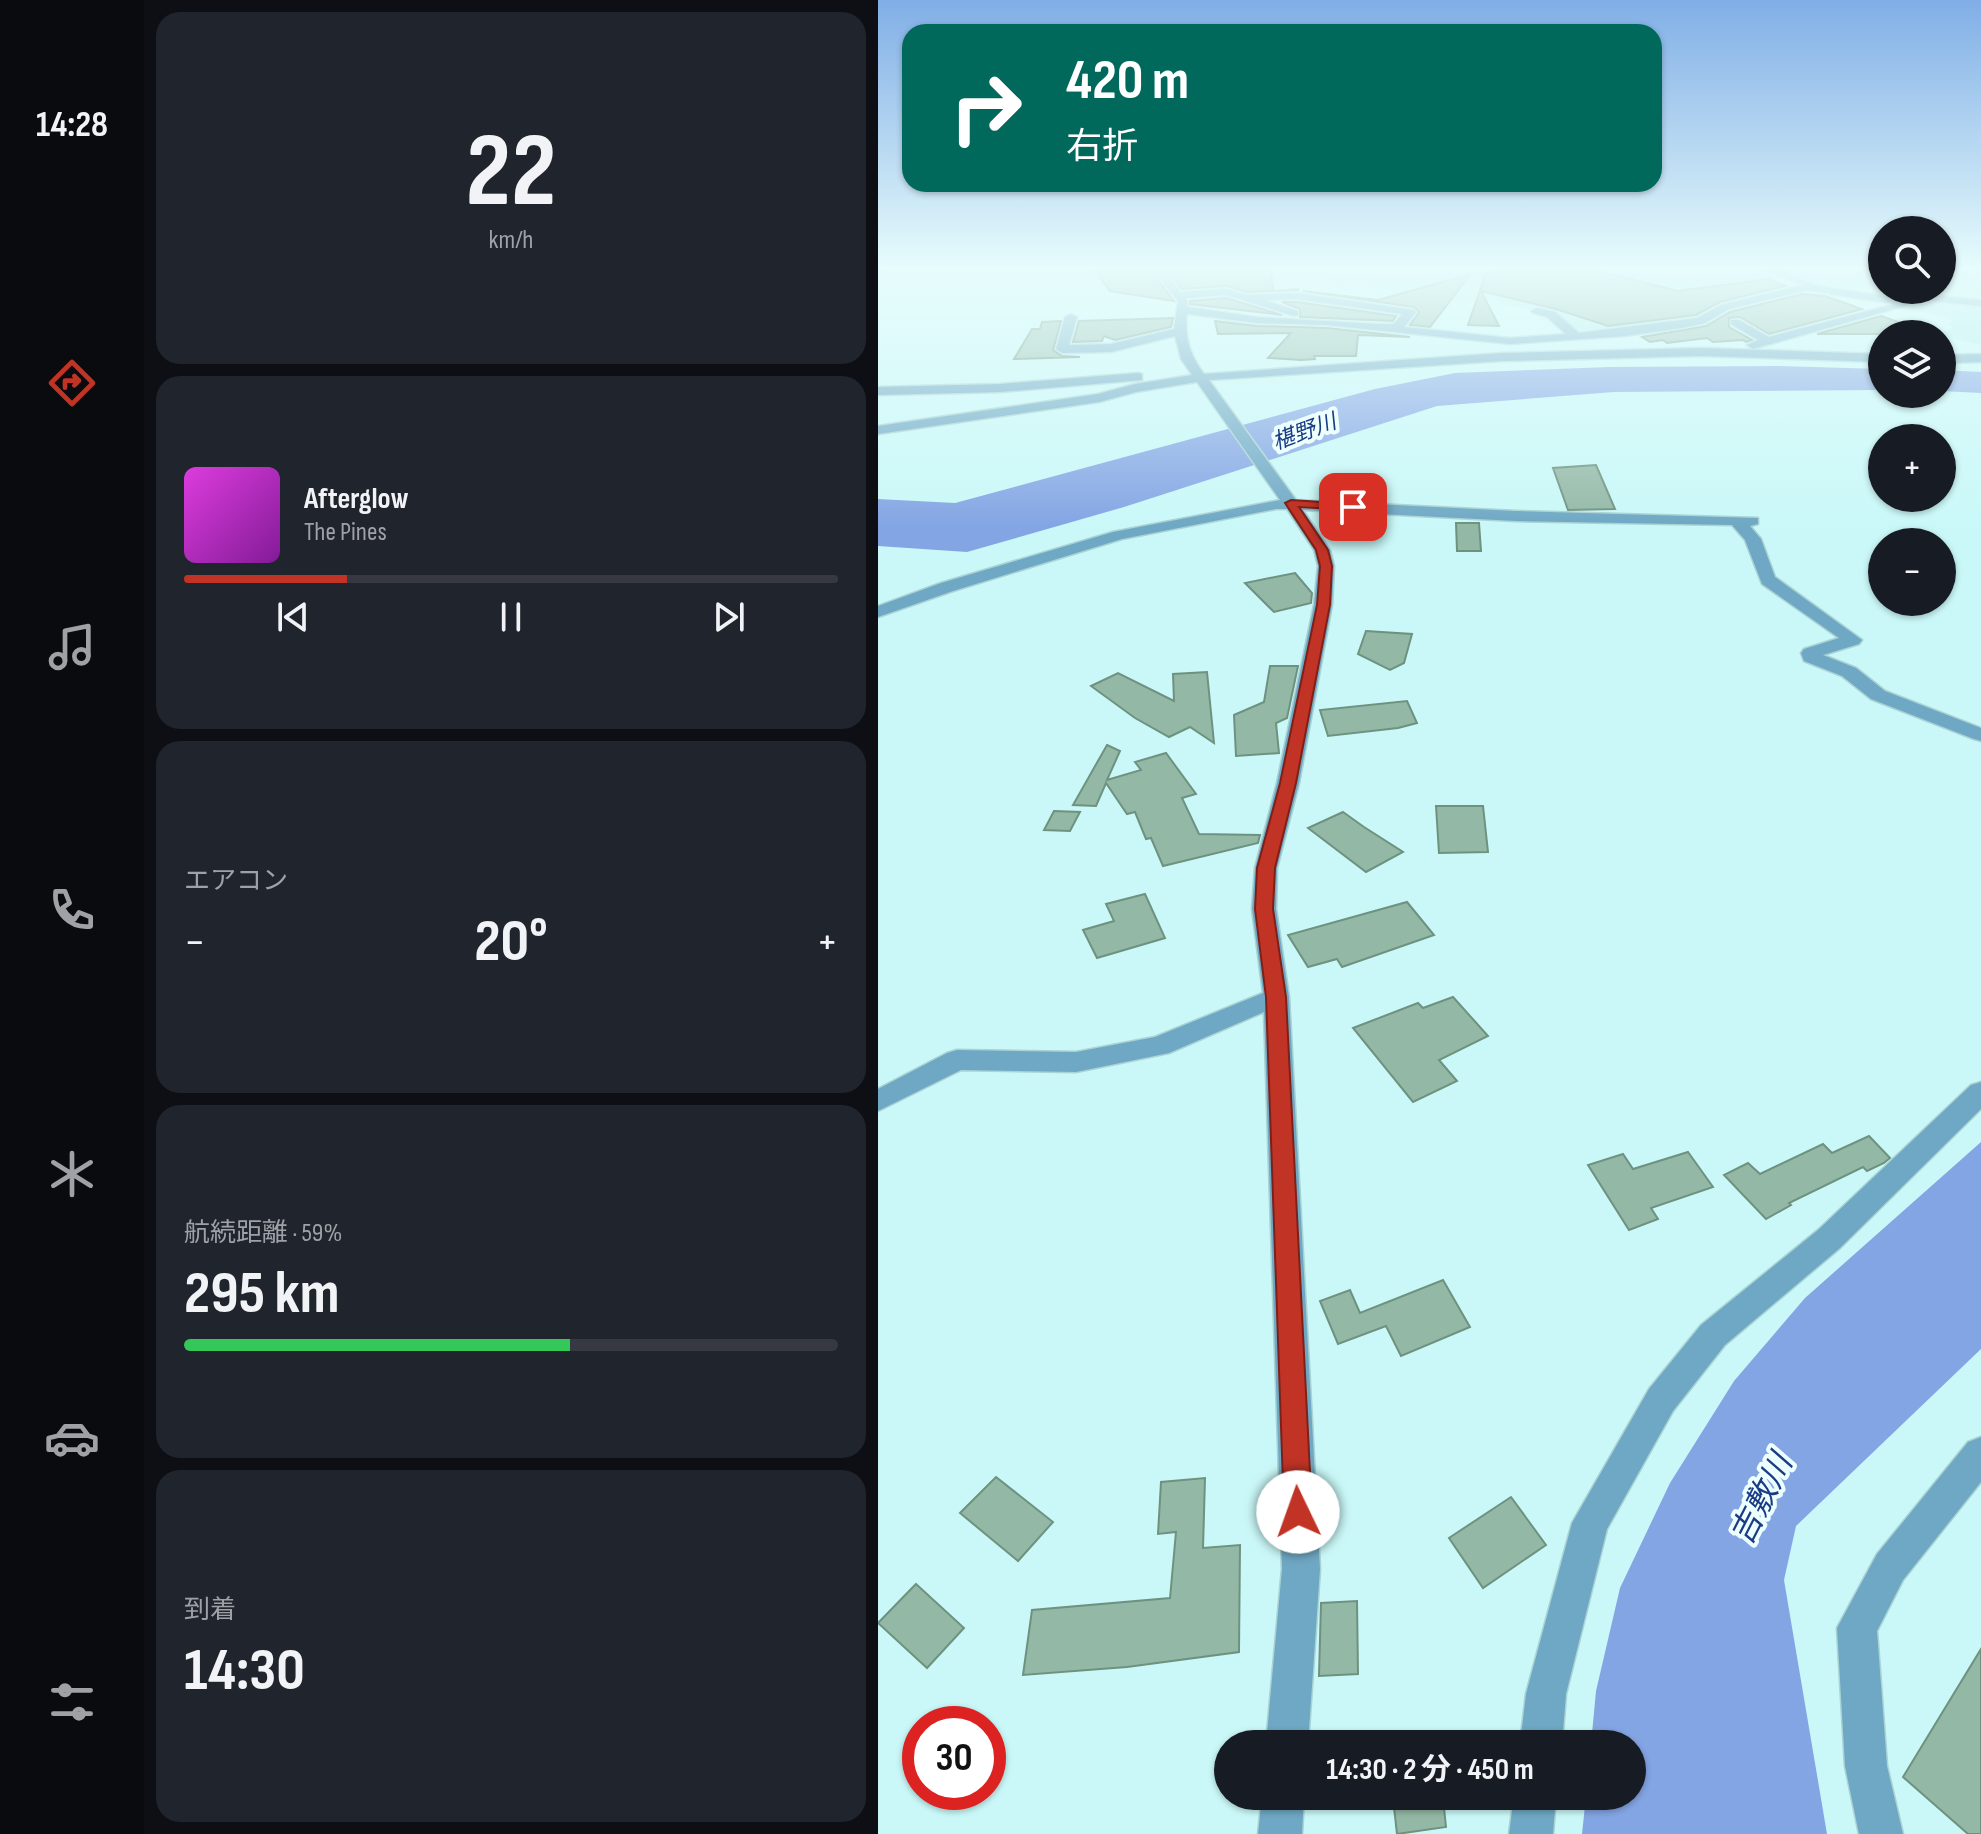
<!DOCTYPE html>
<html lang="ja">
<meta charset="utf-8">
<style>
:root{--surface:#171b24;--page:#20242c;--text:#f1f3f6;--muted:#9ea1a6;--line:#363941;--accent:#c03325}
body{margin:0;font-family:"Sofia Sans Condensed","Noto Sans JP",sans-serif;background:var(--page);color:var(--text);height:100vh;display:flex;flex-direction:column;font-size:30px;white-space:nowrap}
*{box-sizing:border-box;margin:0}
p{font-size:26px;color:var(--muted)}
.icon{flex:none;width:44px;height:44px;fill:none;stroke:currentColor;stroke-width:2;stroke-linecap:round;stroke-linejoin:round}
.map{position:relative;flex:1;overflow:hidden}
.details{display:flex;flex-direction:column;gap:12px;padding:12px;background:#0d0f14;width:734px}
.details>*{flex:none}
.banner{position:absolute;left:24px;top:24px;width:760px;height:168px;border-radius:24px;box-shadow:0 2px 6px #0004;background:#00695c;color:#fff;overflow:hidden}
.fabs{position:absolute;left:990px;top:216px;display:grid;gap:16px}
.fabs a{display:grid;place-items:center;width:88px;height:88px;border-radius:50%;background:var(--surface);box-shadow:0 2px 6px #0004;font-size:40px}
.speed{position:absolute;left:24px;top:1706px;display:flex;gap:16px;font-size:40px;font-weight:700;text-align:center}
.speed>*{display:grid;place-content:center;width:104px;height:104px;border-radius:50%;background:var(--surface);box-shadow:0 2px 6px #0004;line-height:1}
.speed .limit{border:12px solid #d22;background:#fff;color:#111}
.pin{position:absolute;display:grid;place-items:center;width:68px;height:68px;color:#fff;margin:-34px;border-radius:16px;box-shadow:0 4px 12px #0006}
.me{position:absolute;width:88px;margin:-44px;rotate:357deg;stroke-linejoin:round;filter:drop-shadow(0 0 6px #0008)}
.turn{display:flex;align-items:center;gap:28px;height:168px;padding:0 32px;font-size:36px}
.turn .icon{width:104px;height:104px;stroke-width:2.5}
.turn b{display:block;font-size:56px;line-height:68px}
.big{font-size:60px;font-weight:700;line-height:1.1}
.details .card{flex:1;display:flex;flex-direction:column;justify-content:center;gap:12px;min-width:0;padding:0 28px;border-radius:24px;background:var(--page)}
.details .dial{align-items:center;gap:0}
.dial b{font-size:104px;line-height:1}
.song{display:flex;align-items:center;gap:24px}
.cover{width:96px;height:96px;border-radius:12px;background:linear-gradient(135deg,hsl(300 70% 55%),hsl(290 70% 35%))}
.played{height:8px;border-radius:4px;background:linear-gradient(90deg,var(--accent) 25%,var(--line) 25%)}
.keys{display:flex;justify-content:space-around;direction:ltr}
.heat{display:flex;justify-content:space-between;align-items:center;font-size:44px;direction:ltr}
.charge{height:12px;border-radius:6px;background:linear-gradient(90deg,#34c759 59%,var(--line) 0)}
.trip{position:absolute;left:336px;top:1730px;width:432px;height:80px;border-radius:40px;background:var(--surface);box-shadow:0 2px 6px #0004;font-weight:700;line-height:80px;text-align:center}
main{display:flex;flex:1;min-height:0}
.tabs{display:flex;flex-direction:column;width:144px;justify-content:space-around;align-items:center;background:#090b0e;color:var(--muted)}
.tabs .icon{width:56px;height:56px}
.tabs .on{color:var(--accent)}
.tabs b{font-size:36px;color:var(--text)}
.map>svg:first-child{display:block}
.built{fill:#b4eded}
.water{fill:#84a5e4}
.building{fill:#94b8a6;stroke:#6e9280;stroke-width:2}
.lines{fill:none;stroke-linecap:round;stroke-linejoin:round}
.minor-casing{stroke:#aad3d4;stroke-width:3}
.major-casing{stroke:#aad3d4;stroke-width:3}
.minor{fill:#6fa8c4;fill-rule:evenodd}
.major{fill:#226784;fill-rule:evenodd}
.route{fill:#c03325;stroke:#7d2118;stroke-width:2}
.labels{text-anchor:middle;stroke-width:8;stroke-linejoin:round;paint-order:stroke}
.far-water-label{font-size:22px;font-style:italic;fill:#1b3c85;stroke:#edffff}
.near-water-label{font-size:32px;font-style:italic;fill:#1b3c85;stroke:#edffff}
</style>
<main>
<nav class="tabs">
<b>14:28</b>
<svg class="icon on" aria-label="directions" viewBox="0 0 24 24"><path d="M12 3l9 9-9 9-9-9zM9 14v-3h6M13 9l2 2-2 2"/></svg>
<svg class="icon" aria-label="music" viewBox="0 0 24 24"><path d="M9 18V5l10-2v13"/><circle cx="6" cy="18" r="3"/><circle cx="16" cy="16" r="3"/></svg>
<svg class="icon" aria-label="phone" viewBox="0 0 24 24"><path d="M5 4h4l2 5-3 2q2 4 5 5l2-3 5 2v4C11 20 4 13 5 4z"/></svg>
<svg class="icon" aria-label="climate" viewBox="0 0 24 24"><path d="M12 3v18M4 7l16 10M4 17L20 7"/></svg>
<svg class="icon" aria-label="car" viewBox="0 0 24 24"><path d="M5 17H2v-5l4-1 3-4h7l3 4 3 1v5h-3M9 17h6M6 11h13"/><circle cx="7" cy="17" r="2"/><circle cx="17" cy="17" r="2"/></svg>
<svg class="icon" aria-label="filters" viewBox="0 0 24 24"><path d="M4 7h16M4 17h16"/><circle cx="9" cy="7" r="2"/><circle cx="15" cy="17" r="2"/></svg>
</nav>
<section class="details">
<div class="card dial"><b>22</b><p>km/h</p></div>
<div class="card">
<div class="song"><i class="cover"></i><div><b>Afterglow</b><p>The Pines</p></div></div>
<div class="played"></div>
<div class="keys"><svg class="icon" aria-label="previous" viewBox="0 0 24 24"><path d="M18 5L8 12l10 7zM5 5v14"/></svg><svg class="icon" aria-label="pause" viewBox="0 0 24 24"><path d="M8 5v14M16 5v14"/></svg><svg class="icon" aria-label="next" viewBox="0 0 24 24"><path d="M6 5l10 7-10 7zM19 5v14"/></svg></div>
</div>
<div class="card"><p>エアコン</p>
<div class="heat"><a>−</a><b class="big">20°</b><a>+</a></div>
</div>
<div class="card"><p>航続距離 · 59%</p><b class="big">295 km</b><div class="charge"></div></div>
<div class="card"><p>到着</p><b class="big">14:30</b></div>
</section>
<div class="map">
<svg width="1103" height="1834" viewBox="0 0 1103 1834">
<rect width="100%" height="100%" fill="#caf8f8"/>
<polygon class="built" points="431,270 1004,270 1004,290 1064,290 1064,270 1103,270 1103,345 1058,334 1075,328 1070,325 1074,320 1028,307 1044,294 942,285 912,276 859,281 822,293 846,299 789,322 697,332 685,318 673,314 609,301 570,300 528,294 500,289 488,281 461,284"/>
<g class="water">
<polygon points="901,366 1004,369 1004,390 736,392 559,406 246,507 89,552 0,546 0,499 77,503 497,389 577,373 731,367"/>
<polygon points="1064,370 1103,372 1103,393 1064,391"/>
<polygon points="1103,1142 1103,1349 918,1526 906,1580 949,1834 704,1834 708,1796 754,1796 754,1744 713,1744 718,1691 742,1588 792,1483 856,1381 927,1298"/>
</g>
<g class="building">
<polygon points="216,270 272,270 296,301 232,291"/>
<polygon points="289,270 393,270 395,291 420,289 420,290 369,292 349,286 304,289"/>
<polygon points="632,270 716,270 800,291 890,279 907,286 842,302 818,315 730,326 678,309 603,291 621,326 590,325 608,273"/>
<polygon points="593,274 552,327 532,325 541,312 536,307 425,291 500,300"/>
<polygon points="924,294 947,296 984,309 891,334 862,317 851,318 851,327 874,340 868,342 865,340 835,342 829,338 789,343 785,340 772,342 764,337 828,326 852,312"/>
<polygon points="348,298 404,315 312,304 312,301"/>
<polygon points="404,302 419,302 518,316 515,321 422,317 422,309"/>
<polygon points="1003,316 1046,331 1046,334 939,334"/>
<polygon points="295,318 293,327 237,340 226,336 224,341 195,342 201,321"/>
<polygon points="183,321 175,350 184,356 202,357 136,359 154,329 162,329 164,322"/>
<polygon points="337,321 379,326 449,328 532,337 480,335 478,356 436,356 437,359 423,360 390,358 413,333 340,334"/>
<polygon points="718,465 737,509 690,510 675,468"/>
<polygon points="578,523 601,523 603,551 579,551"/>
<polygon points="417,573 434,593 433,603 396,612 367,583"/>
<polygon points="488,631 534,634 526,663 512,670 480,654"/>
<polygon points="392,666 420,666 409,718 398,723 401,753 358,756 356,715 386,702"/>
<polygon points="329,672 336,743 312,727 291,737 257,718 213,686 240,673 296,701 295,674"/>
<polygon points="529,701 539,723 520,728 450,736 442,710"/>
<polygon points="229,745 242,751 229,780 263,770 257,762 288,753 318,794 304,798 321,834 382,835 380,843 285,866 273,838 268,839 257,812 249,814 228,783 218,806 195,805"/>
<polygon points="558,806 605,806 610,852 561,853"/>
<polygon points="176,811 202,812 192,831 166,830"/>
<polygon points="465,812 486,827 525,852 488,872 430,828"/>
<polygon points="267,894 287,938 219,958 205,930 236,921 228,904"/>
<polygon points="529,902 556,935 464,967 459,959 430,967 410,935"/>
<polygon points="575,997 610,1036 561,1060 579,1081 535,1102 475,1028 540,1003 545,1008"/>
<polygon points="991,1136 1012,1158 1006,1163 989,1171 985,1167 911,1203 913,1205 888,1219 846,1175 870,1163 882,1174 945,1144 954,1153"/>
<polygon points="810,1152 835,1187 773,1208 780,1219 751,1230 710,1165 745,1154 755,1169"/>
<polygon points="565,1280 592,1327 523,1356 508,1326 460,1344 442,1301 472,1290 482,1313"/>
<polygon points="118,1477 175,1522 140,1561 82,1513"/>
<polygon points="327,1478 325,1548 362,1545 361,1652 249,1667 145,1675 154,1610 292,1598 298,1532 280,1534 283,1482"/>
<polygon points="633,1497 668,1545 605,1588 571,1538"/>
<polygon points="38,1584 86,1628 49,1668 0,1623"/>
<polygon points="479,1601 480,1674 441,1676 443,1603"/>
<polygon points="1103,1649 1103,1834 1090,1834 1025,1777"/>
<polygon points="565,1798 568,1827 519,1834 516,1807"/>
</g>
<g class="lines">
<defs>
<g id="minor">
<path d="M275,270H285L303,292L349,289L369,295L419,293L536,310L538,312L526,327L632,338L688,334L669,317L655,313L653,311L659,308L677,312L701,333L819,318L843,305L925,285L887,270H901L940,286L1014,297L1010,294L1015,291L1103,300V306L1016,297L1037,303L875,349L869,345L880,340L853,324V320H861L891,337L1016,304L929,290L851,309L827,323L804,328L747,336L632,344L449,325L379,323L309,314C306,337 312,355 326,374L624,353L823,348L1004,354V362L823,356L624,361L331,380L418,500L638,511L880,518V524L872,526L883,539L897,577L984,640L981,644L945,655L978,668L1007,691L1103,728V741L1096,739L993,699L964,676L926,661L923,653L926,649L961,638L884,584L867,540L854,525L638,521L425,510L452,550L456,566L454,605L421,783L399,868L398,909L411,997L442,1569L430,1744H388L404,1569L386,1012L291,1053L198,1072L83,1070L0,1111V1089L69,1053L79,1050L198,1052L277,1037L385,993L374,909L377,868L399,783L436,605L440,566L436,550L409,509H398L244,539L75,591L0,617V606L63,583L235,532L402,500L319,382L258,392L221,402L0,434V426L220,394L257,384L314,375L303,359L297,336L233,352L184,353L178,349L187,317L193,314L199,317L191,345L233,344L296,329L300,301ZM348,295L416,316L420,315V311L387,300L419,299L524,314L516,324H499L379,317L310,307L308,298Z"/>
<polygon points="1103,354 1103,362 1064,363 1064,355"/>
<polygon points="260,373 264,374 264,380 122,392 0,395 0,387 122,384"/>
<polygon points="1103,1082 1103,1109 962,1248 847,1345 795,1411 729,1529 688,1694 684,1744 642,1744 648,1694 694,1523 771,1389 823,1325 940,1230 1093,1085"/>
<polygon points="1103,1437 1103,1482 1025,1580 999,1631 1009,1766 1025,1834 981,1834 967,1766 959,1628 999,1554 1090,1442"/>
<polygon points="384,1796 426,1796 424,1834 380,1834"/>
<polygon points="636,1796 678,1796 675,1834 631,1834"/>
</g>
<polygon id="major" points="0,270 7,270 0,273"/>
</defs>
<use href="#minor" class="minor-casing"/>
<use href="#major" class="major-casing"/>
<use href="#minor" class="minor"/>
<use href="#major" class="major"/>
</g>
<linearGradient id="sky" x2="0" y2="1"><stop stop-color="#80aee6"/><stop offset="0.51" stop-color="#e7fcfc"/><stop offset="1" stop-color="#e7fcfc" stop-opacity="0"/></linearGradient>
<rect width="1103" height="526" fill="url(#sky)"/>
<polygon class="route" points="413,500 475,504 481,507 475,510 421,507 450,550 454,566 452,605 418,783 397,868 395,909 408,997 434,1512 430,1522 420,1526 410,1522 406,1512 388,997 377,909 379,868 402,783 439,605 442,566 438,550 407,503"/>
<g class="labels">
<g class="far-water-label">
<text transform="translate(426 431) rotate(-20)" y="8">椹野川</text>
</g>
<g class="near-water-label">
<text transform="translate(883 1499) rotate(-63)" y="11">吉敷川</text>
</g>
</g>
</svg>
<div class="fabs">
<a><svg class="icon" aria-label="search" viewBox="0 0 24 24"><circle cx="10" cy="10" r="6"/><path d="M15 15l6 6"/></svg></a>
<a><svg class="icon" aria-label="layers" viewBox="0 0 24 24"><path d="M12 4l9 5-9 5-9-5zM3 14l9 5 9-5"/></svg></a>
<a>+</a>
<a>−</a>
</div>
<div class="speed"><div class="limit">30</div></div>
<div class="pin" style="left:475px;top:507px;background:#d93025"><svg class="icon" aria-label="arrive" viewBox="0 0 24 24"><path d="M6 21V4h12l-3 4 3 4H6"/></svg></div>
<svg class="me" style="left:420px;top:1512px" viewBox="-20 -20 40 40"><circle r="19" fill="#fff"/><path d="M0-13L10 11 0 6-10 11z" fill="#c03325"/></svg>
<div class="trip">14:30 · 2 分 · 450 m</div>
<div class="banner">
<div class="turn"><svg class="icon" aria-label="right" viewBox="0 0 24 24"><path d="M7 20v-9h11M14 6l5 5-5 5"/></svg><div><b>420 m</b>右折</div></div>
</div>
</div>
</main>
